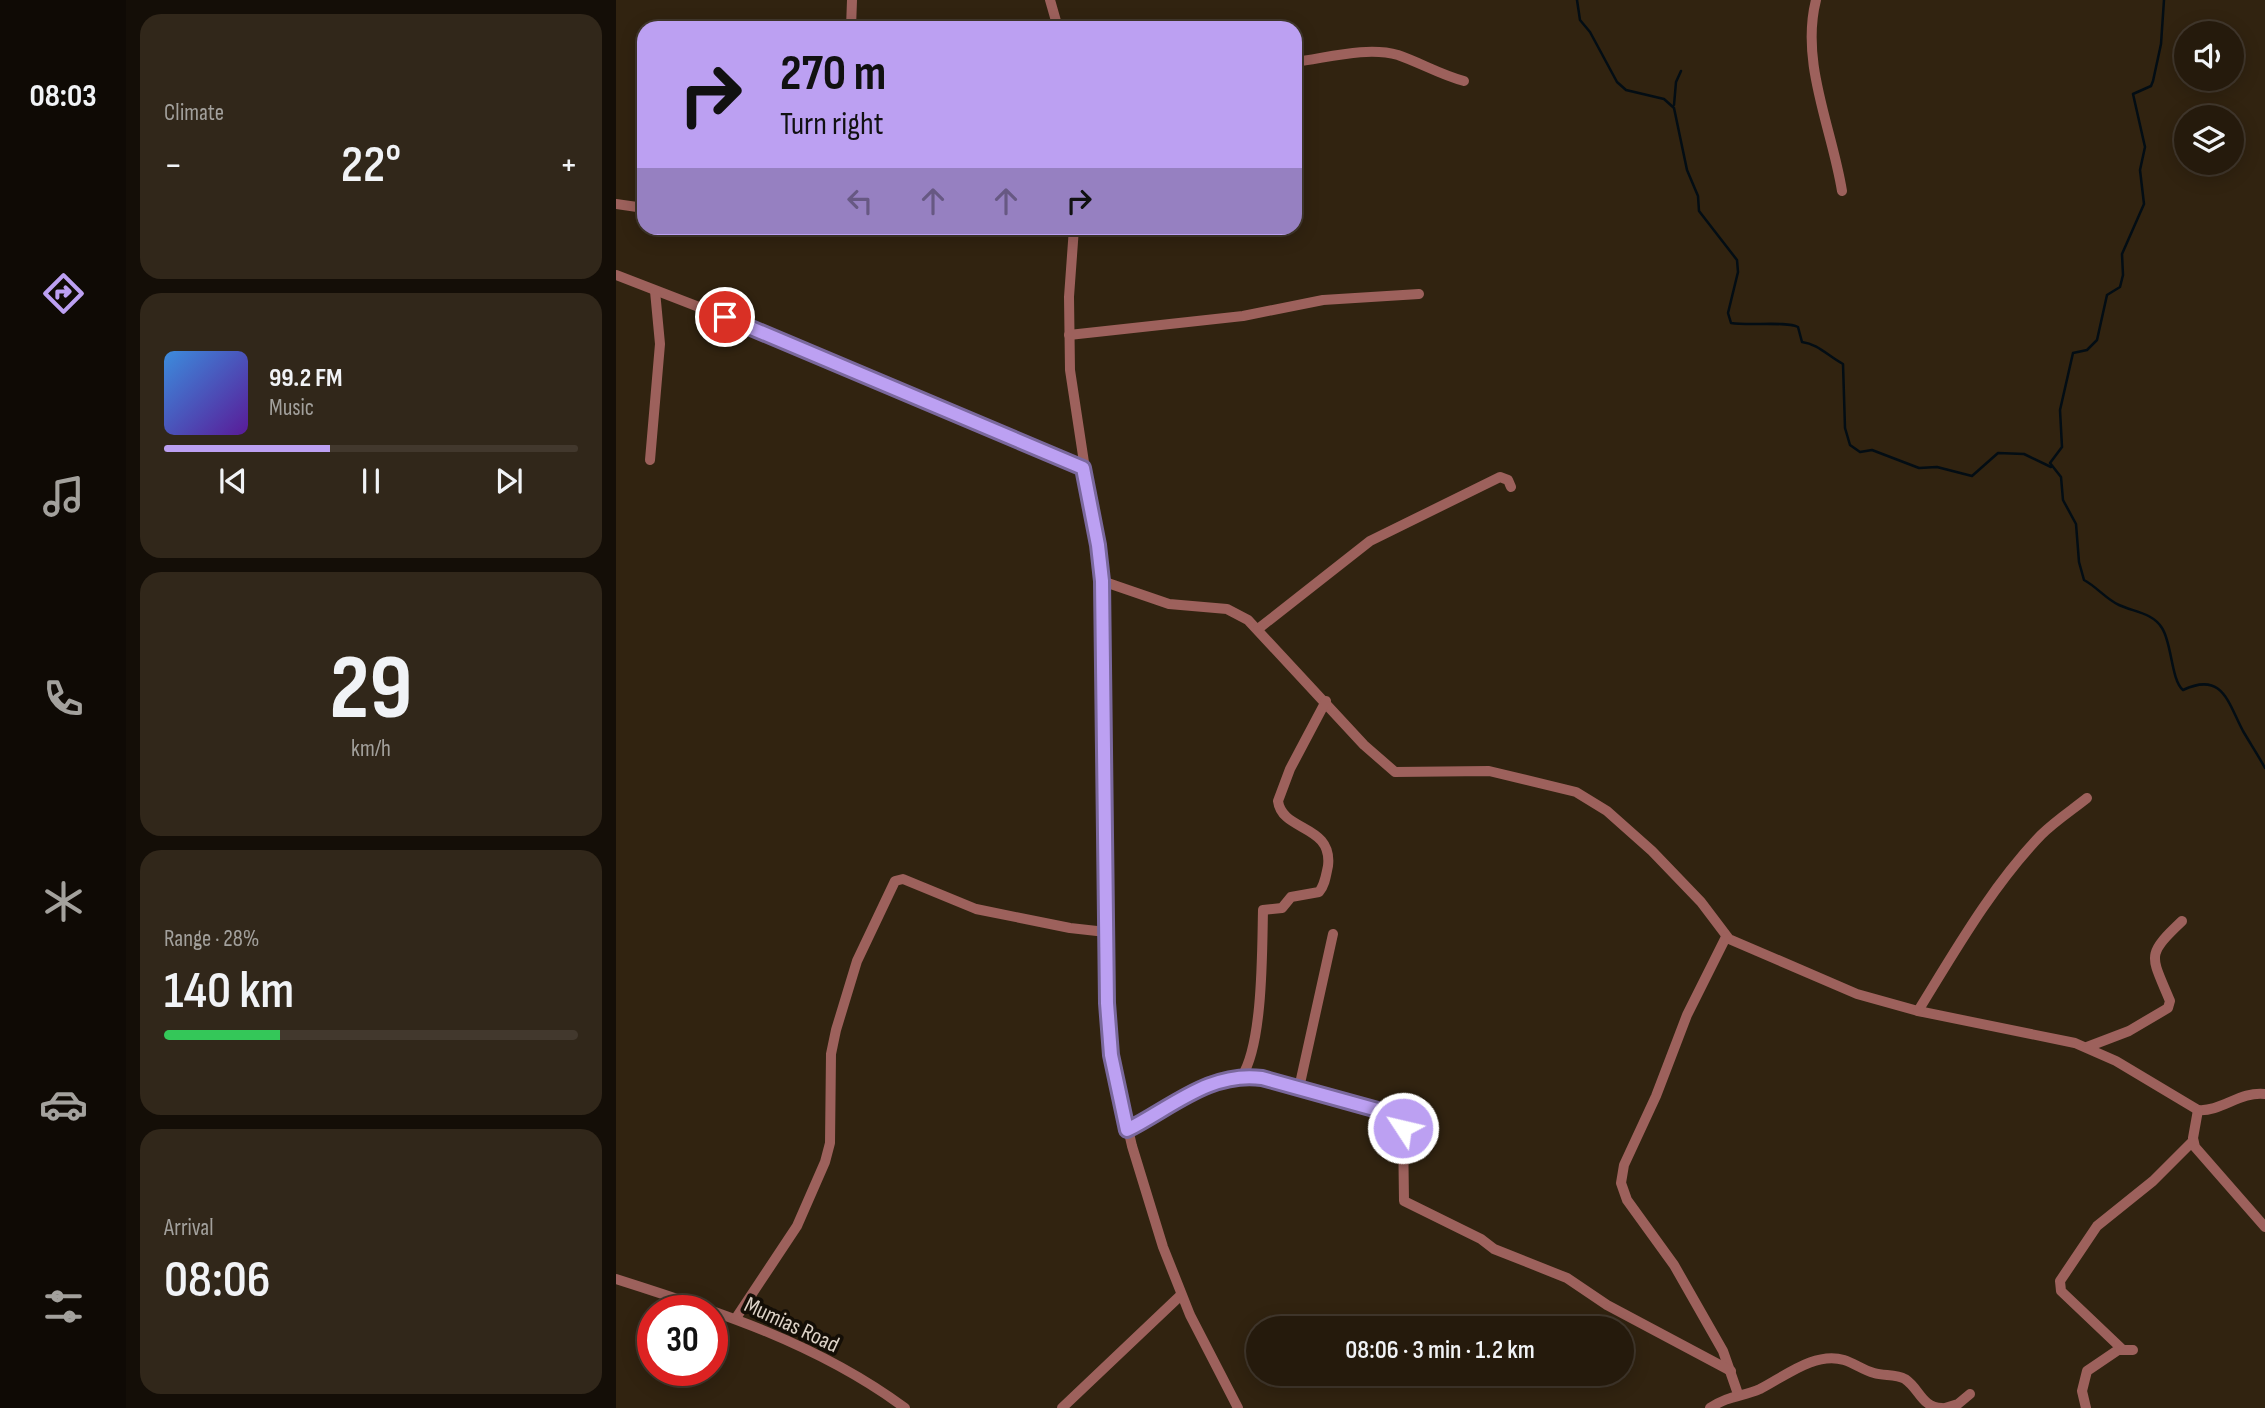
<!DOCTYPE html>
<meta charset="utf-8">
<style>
:root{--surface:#251a0c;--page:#31271a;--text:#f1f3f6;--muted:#a3a19d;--line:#42382d;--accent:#bca0f2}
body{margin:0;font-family:"Sofia Sans Condensed",sans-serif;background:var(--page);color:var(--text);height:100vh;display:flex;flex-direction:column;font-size:26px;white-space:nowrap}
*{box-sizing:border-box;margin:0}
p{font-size:23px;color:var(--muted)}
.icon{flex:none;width:38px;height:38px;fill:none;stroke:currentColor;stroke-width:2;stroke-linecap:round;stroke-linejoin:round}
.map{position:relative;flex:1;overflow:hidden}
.drawer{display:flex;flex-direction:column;gap:14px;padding:14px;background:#140e07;width:490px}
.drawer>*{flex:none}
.top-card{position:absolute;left:21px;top:21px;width:665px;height:214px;border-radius:21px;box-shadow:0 4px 18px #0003,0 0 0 2px var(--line);background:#bca0f2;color:#111;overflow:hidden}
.controls{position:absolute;left:1558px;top:21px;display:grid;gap:14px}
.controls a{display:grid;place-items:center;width:70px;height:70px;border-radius:50%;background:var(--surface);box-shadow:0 4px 18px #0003,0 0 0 2px var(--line);font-size:35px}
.speed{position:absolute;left:21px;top:1295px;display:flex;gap:14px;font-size:35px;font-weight:700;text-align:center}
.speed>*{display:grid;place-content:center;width:91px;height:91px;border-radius:50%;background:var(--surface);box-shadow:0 4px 18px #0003,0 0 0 2px var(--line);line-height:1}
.speed .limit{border:10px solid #d22;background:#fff;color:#111}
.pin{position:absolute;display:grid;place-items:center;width:60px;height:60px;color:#fff;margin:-30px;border:4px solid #fff;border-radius:50%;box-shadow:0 2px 7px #0007}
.me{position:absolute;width:77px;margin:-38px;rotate:305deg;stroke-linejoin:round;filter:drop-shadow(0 0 5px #0008)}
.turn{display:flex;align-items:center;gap:24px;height:147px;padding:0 28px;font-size:32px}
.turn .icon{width:91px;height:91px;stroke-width:2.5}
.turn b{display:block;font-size:49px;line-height:60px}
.lanes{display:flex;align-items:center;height:66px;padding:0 28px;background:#0003;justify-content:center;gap:35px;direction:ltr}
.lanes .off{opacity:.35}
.big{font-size:52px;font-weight:600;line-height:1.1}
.drawer .widget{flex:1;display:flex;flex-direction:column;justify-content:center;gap:10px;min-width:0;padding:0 24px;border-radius:21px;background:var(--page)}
.drawer .dial{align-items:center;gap:0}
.dial b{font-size:91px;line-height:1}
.song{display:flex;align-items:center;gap:21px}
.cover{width:84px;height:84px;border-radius:10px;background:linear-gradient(135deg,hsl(210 70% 55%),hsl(270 70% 35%))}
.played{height:7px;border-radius:4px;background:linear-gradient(90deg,var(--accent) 40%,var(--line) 40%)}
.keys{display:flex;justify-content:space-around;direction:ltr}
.heat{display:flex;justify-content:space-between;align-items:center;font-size:38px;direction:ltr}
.charge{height:10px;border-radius:5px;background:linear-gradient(90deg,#34c759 28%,var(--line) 0)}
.trip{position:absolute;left:630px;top:1316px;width:388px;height:70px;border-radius:35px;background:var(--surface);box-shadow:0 4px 18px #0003,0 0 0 2px var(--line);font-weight:600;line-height:70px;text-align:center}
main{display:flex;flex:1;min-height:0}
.tabs{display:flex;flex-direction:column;width:126px;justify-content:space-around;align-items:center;background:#0f0a05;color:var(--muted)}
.tabs .icon{width:49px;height:49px}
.tabs .current{color:var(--accent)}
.tabs b{font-size:32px;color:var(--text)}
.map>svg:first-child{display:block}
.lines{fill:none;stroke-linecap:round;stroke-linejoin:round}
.stream{stroke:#030d14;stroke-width:2.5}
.minor{stroke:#9d615c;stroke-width:10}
.route-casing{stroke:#7a689d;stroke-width:18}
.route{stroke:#bca0f2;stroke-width:12}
.labels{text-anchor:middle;stroke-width:7;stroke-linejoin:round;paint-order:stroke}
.street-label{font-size:23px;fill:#dcd2c7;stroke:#140e06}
</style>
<main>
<nav class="tabs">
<b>08:03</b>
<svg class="icon current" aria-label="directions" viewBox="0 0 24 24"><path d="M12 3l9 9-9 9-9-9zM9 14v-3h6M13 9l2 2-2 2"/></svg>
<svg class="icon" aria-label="music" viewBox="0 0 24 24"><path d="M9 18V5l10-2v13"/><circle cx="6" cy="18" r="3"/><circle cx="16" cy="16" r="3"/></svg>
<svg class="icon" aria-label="phone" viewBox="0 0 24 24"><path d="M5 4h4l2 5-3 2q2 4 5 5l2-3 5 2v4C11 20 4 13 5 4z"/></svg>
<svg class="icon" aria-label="climate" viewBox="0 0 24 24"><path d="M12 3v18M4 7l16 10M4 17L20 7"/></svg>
<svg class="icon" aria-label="car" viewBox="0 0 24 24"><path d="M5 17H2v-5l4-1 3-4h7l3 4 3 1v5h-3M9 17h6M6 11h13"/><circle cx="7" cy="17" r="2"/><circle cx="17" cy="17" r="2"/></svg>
<svg class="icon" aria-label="filters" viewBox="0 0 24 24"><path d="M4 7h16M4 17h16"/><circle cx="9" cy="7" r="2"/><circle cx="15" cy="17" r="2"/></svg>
</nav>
<section class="drawer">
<div class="widget"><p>Climate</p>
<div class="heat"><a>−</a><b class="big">22°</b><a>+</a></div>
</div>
<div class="widget">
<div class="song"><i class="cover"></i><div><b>99.2 FM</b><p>Music</p></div></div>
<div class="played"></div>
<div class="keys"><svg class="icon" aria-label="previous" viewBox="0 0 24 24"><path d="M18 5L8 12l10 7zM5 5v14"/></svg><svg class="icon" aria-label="pause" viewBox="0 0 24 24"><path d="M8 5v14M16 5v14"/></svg><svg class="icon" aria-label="next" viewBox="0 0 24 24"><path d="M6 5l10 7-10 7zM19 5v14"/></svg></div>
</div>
<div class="widget dial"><b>29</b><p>km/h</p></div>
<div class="widget"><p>Range · 28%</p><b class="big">140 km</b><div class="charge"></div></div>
<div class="widget"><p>Arrival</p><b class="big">08:06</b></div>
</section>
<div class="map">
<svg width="1649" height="1408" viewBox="0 0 1649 1408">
<rect width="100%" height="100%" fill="#312310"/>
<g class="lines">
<g class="stream">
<path d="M961,0L964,20L974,32L1001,82L1010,90L1048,99L1058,108L1071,170L1082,196L1083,211L1121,260L1122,272L1112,313L1115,323C1134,326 1170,321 1182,327L1186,342C1202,344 1212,356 1227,364L1229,428L1234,445L1244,452L1256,450L1303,468L1321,467L1356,476L1382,453L1408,454L1435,467"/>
<path d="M1548,0L1545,44L1537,81L1535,86L1517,94L1529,147L1524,170L1528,204L1506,254L1507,275L1504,287L1491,295L1481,340L1471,350L1457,353L1444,410L1446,447L1434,463L1445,477L1447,500L1460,524L1463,562L1468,580C1481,587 1490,599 1503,605C1518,612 1537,613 1546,628C1556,643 1555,680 1567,690C1607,671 1612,703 1627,731C1634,743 1642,755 1649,768"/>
<polyline points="1058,105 1060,82 1065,71"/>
</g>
<g class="minor">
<polyline points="434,0 442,28"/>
<path d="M1200,0C1184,63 1216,128 1226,191"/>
<polyline points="235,28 236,0"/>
<path d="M679,62C711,58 751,46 782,55C805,63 825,75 848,81"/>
<polyline points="0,204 28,208"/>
<polyline points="458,228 453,297 454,370 486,581 489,913 495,1055 516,1146 547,1247 574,1315 622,1408"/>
<polyline points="0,275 132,326 467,468"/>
<polyline points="453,335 627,316 707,300 803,294"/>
<polyline points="34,460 44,344 39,291"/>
<path d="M486,581L553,604L611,609L632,620L748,745L779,772L873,771L960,792L991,811L1036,851L1085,902L1113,939L1241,994L1302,1011L1459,1043L1500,1061L1582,1110C1605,1112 1624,1091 1649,1094"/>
<polyline points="642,629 754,541 884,477 892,480 895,487"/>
<polyline points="1110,937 1071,1015 1040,1096 1008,1165 1005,1183 1011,1200 1058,1265 1107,1351 1122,1394"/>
<path d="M1302,1011C1339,951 1376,886 1425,835C1439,821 1456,810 1471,798"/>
<path d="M1471,1047L1513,1031L1552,1008L1554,1001C1535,955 1529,956 1566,921"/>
<path d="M626,1076C647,1043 646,951 647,910L666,908L675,897L703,892C709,885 710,875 712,866C717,824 666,832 662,801L674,769L710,701"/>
<polyline points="683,1088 717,934"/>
<polyline points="1582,1110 1577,1138 1579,1147 1649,1227"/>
<path d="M511,1130C555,1107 594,1071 647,1078L783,1116L787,1128L788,1201L865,1239L878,1249L951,1278L991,1305L1115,1371"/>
<path d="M0,1279C101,1311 203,1344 289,1408"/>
<polyline points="120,1318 181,1226 209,1162 214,1143 215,1054 220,1030 241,961 279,881 287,879 360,909 454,928 490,932"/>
<polyline points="1506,1349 1445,1291 1444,1281 1481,1226 1537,1181 1577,1141"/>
<polyline points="446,1408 565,1295"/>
<path d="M1094,1408C1113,1395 1126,1397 1144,1389C1168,1377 1199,1351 1228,1360C1238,1363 1247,1370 1258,1373C1268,1376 1280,1374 1289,1379C1304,1389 1305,1407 1326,1408"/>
<polyline points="1329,1408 1342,1404 1354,1394"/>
<polyline points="1470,1408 1466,1391 1471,1371 1502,1350 1517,1350"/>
</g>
</g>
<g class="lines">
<defs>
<path id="route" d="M109,317L467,468L482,545L486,581L491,1003L495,1055L511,1130C555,1108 594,1071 646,1078L776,1114L785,1118L787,1128"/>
</defs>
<use href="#route" class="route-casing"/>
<use href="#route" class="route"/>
</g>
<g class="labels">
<g class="street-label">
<text transform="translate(176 1324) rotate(25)" y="8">Mumias Road</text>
</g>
</g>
</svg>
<div class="controls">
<a><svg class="icon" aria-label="sound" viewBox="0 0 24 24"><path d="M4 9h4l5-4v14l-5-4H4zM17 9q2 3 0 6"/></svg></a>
<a><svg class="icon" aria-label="layers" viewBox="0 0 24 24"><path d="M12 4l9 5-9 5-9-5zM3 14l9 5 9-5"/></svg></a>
</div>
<div class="speed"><div class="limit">30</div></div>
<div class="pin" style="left:109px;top:317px;background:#d93025"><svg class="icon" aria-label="arrive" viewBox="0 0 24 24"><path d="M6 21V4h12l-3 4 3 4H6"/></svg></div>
<svg class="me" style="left:787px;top:1128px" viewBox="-20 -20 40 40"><circle r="17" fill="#bca0f2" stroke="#fff" stroke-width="3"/><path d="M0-11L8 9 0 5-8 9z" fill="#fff"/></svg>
<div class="trip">08:06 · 3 min · 1.2 km</div>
<div class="top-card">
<div class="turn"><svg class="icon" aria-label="right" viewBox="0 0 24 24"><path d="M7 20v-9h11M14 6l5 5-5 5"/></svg><div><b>270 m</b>Turn right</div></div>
<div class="lanes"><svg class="icon off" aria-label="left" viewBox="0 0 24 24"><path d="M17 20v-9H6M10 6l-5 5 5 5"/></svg><svg class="icon off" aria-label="ahead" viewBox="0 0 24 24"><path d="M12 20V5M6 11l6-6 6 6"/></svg><svg class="icon off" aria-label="ahead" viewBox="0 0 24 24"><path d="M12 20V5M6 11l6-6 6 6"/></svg><svg class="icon" aria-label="right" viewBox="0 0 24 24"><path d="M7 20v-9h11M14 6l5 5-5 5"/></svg></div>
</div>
</div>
</main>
